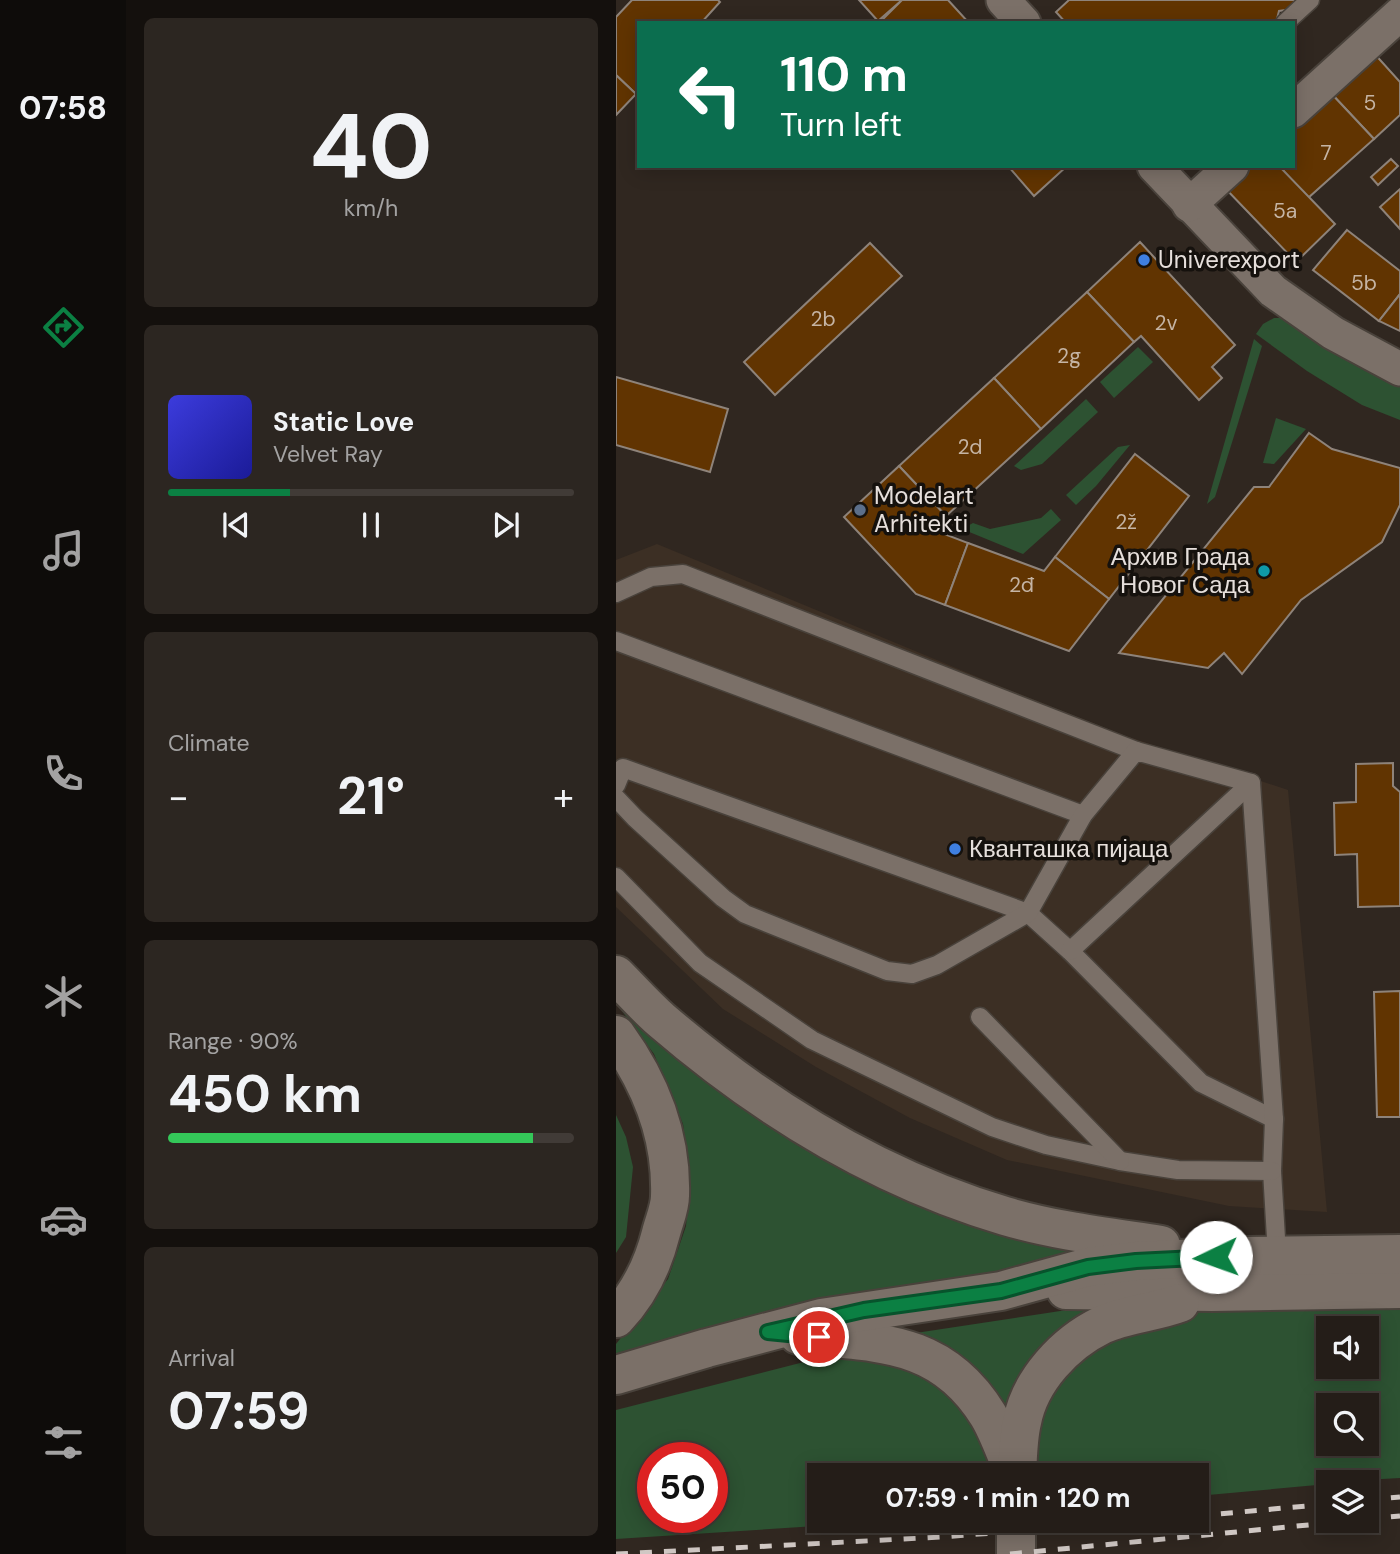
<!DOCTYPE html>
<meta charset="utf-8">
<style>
:root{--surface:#241d18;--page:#2c2621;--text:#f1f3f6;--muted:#a3a2a2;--line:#413b37;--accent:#0b8043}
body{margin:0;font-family:"DM Sans",sans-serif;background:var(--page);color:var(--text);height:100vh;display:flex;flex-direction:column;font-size:26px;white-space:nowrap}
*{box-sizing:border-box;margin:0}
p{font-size:23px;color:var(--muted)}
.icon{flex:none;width:38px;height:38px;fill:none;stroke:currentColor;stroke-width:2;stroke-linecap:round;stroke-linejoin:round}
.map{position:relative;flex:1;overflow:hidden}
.details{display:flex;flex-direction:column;gap:18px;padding:18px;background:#14100d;width:490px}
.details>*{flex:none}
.top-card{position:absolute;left:21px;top:21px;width:658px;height:147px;border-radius:0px;box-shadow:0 4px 18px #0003,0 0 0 2px var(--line);background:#0b6e4f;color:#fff;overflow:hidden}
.buttons{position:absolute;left:700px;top:1316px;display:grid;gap:14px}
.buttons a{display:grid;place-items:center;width:63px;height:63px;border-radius:0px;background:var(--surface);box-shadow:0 4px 18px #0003,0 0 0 2px var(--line);font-size:35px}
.speed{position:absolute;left:21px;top:1442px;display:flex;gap:14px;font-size:35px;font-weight:700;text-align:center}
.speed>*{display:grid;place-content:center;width:91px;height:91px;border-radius:50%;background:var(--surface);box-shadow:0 4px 18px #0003,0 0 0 2px var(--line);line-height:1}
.speed .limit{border:10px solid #d22;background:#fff;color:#111}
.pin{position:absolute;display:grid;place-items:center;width:60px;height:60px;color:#fff;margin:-30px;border:4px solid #fff;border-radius:50%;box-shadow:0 2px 7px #0007}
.me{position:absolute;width:77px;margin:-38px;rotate:267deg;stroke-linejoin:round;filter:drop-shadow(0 0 5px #0008)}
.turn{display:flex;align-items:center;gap:24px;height:147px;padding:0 28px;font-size:32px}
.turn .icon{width:91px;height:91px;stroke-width:2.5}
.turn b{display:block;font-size:49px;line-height:60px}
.big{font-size:52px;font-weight:700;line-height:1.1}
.details .widget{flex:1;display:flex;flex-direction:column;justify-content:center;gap:10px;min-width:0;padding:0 24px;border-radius:10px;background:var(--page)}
.details .dial{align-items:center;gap:0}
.dial b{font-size:91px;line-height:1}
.song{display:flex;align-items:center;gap:21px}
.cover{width:84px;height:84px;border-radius:10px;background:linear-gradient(135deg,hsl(240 70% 55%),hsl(240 70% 35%))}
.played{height:7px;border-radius:4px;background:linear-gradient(90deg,var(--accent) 30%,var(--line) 30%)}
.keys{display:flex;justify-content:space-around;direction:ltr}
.heat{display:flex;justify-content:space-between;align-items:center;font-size:38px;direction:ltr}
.charge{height:10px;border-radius:5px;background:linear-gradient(90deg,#34c759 90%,var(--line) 0)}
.trip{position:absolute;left:191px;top:1463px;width:402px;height:70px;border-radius:0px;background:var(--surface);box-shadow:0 4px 18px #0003,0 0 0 2px var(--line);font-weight:700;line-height:70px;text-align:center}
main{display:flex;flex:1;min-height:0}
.tab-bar{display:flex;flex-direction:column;width:126px;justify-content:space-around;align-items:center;background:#0e0c0a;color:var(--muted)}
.tab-bar .icon{width:49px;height:49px}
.tab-bar .selected{color:var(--accent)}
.tab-bar b{font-size:32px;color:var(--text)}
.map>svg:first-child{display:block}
.built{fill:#3c2f24}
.green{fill:#2d5232;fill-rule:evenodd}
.building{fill:#613401;stroke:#8e837a;stroke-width:2}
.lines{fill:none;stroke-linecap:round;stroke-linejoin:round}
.service-casing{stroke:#49423b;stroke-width:21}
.minor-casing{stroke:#49423b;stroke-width:37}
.secondary-casing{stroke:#49423b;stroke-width:42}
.service{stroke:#7b7068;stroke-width:18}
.minor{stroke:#7b7068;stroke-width:33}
.secondary{stroke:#7b7068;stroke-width:38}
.rail{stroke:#d0c8c4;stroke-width:5;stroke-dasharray:12 12;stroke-linecap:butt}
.route-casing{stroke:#07532c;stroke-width:18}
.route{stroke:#0b8043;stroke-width:12}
.shop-dot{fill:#3f7fe0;stroke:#15110d;stroke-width:2.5}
.service-dot{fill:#5c6f8a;stroke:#15110d;stroke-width:2.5}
.culture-dot{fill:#0f9aa8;stroke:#15110d;stroke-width:2.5}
.labels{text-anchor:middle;stroke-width:7;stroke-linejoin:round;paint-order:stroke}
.number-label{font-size:21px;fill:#c5b4a4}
.poi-label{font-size:24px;fill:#e6dfdb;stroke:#15110d;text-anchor:start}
</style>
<main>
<nav class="tab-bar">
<b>07:58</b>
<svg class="icon selected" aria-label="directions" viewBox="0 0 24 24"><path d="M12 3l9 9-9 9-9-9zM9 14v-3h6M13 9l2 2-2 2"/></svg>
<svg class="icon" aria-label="music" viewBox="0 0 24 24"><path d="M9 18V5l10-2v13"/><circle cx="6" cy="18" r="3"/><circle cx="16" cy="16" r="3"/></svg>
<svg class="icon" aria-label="phone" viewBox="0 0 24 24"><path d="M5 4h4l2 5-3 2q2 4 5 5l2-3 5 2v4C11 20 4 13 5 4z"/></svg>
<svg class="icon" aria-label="climate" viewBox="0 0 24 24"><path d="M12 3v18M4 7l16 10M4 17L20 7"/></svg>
<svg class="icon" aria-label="car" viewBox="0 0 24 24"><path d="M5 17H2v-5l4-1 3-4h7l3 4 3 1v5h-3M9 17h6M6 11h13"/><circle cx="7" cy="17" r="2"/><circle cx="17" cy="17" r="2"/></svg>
<svg class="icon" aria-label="filters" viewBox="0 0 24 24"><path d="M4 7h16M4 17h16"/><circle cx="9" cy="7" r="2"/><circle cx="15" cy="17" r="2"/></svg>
</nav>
<section class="details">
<div class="widget dial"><b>40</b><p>km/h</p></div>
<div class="widget">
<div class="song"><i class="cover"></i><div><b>Static Love</b><p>Velvet Ray</p></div></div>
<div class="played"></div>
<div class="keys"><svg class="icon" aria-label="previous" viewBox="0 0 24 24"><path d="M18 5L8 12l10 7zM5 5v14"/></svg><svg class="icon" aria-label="pause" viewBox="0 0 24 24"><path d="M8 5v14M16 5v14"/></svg><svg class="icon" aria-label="next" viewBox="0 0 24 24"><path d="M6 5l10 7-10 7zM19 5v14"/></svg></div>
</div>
<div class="widget"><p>Climate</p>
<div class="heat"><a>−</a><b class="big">21°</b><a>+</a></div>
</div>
<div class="widget"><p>Range · 90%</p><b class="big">450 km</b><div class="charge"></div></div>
<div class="widget"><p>Arrival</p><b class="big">07:59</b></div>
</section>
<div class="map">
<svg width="784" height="1554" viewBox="0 0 784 1554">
<rect width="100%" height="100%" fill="#302720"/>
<polygon class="built" points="41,544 381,685 510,736 672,790 711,1212 613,1206 391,1160 294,1118 200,1067 107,1009 0,907 0,560"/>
<g class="green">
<polygon points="658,318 670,318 784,379 784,420 746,405 691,371 640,334 647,324"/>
<polygon points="638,339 646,346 599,497 591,504"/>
<polygon points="522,347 537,362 498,398 484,382"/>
<polygon points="470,399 482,412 426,464 405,470 398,466"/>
<polygon points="660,418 690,429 658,464 647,463"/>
<polygon points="514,445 480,486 460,505 450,495 502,447"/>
<polygon points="435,509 445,520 407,554 346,529 357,523 374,529 425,518"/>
<polygon points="0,993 131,1100 484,1253 0,1360 0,1344 52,1279 70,1226 74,1177 67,1124 38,1054 0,1003"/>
<polygon points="0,1115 10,1137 17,1167 10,1237 0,1253"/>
<polygon points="477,1306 442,1334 391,1410 372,1383 336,1349 293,1334"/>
<path d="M589,1309H784V1478L712,1482V1484L581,1496V1475H416L432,1381L483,1339ZM712,1328H751V1367H712ZM712,1405H751V1444H712Z"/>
<path d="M219,1354L269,1356L337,1383L387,1475H203V1521H278L0,1539V1410ZM37,1458H96V1517H37Z"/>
</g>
<g class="building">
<polygon points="16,0 102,0 104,2 85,23 23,23 23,90 20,94 0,75 0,17"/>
<polygon points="243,0 286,0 262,21"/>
<polygon points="286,0 332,0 353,23 263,23"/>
<polygon points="453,0 679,0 677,9 663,11 660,23 450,23 440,12"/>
<polygon points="756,51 784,82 784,115 758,139 712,90"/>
<polygon points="0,75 20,94 0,115"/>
<polygon points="712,90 758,139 692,198 663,166 677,166 677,122"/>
<polygon points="775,159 782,166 762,185 755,177"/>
<polygon points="392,166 451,166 418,196"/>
<polygon points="631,166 663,166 719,224 680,262 608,187"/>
<polygon points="784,189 784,229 764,207"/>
<polygon points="731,230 784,271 784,294 763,321 697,270"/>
<polygon points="524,242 619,345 596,367 606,378 583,400 525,336 518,342 471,292"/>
<polygon points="254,243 286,276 159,395 128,362"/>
<polygon points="471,292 518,342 425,429 378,378"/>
<polygon points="784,294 784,331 763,321"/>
<polygon points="0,377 112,409 94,472 0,445"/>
<polygon points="378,378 425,429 330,516 283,466"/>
<polygon points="693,433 716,449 784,468 784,505 766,542 685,600 626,674 608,653 592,668 503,653 638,487 653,487"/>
<polygon points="519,454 573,496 493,599 439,557"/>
<polygon points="283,466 330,516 320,526 328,534 352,543 329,605 300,594 228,517"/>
<polygon points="352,543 428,571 439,557 493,599 453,651 329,605"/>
<polygon points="777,763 777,786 784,792 784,906 742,907 741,854 719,855 718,803 740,802 740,764"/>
<polygon points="784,991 784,1117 761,1117 758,992"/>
</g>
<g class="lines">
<defs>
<g id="service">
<polyline points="669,23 694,0"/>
<polyline points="0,593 35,577 67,574 520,751"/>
<polyline points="0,641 467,815"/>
<polyline points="0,785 7,768 412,913 454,951 585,1083 658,1119"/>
<polyline points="0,798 19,818 107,898 129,914 271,971 296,974 321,965 412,913 467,815 520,751 635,783 658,1119 656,1171 661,1255"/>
<polyline points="0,877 84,963 196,1040 376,1127 430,1145 504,1161 562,1170 656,1171"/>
<polyline points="454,951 635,783"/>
<polyline points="364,1017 504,1161"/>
</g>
<g id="minor">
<polyline points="387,0 408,23"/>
<polyline points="677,111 784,14"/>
<polyline points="538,166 657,291 717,333 784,369"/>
<polyline points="573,205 616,166"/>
</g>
<g id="secondary">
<path d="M0,975C15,990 29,1006 45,1020C145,1106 261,1178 389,1216C440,1231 493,1237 545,1245"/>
<path d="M0,1035C34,1082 56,1137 54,1196C54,1208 48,1221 45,1233C37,1265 23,1294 0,1318"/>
<polyline points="450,1290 596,1292 784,1289"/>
<path d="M182,1335C262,1343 325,1339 372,1415C383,1433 390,1456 399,1475"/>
<polyline points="0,1375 91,1348 205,1318 385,1291 472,1267 520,1261 627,1256 784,1254"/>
<path d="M401,1475C402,1458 402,1439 406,1422C414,1380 449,1343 486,1325C507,1315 540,1312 564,1303"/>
<polyline points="400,1521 400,1554"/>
</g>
</defs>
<use href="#service" class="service-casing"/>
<use href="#minor" class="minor-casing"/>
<use href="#secondary" class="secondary-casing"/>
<use href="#service" class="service"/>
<use href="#minor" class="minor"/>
<use href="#secondary" class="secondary"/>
<g class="rail">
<polyline points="751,1500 784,1497"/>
<polyline points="581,1516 712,1504"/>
<polyline points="751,1519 784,1516"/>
<polyline points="0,1554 326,1537 528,1521"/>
<polyline points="394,1554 733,1521"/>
</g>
</g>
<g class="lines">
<defs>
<polyline id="route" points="203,1337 152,1332 248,1310 385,1291 472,1267 520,1261 600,1257"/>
</defs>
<use href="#route" class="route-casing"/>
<use href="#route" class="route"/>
</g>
<g class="shop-dot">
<circle cx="528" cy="260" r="7"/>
<circle cx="339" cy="849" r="7"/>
</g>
<circle class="service-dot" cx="244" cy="510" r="7"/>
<circle class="culture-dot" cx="648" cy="571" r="7"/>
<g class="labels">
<g class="number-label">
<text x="754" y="110">5</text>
<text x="710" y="160">7</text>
<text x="669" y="218">5a</text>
<text x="748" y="290">5b</text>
<text x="207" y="326">2b</text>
<text x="550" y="330">2v</text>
<text x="453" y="363">2g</text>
<text x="354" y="454">2d</text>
<text x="510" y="529">2ž</text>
<text x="406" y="592">2đ</text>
</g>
<g class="poi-label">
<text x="542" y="268">Univerexport</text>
<text x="258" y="504">Modelart<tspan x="258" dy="28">Arhitekti</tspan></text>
<text x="634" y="565" text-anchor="end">Архив Града<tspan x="634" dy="28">Новог Сада</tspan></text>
<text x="353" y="857">Кванташка пијаца</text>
</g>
</g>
</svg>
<div class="buttons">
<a><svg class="icon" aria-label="sound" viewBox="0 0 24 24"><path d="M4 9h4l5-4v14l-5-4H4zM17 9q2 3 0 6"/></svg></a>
<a><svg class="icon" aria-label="search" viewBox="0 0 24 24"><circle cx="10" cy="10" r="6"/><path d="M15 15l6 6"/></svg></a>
<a><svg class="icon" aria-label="layers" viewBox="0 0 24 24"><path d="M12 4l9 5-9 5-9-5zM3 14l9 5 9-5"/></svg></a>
</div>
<div class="speed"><div class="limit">50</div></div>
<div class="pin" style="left:203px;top:1337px;background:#d93025"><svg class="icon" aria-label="arrive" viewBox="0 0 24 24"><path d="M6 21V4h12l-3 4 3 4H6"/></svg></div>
<svg class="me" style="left:600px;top:1257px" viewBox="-20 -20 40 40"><circle r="19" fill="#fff"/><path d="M0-13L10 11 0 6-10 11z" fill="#0b8043"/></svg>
<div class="trip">07:59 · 1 min · 120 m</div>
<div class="top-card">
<div class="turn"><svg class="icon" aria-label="left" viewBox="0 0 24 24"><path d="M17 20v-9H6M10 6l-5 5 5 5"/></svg><div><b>110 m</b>Turn left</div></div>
</div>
</div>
</main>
